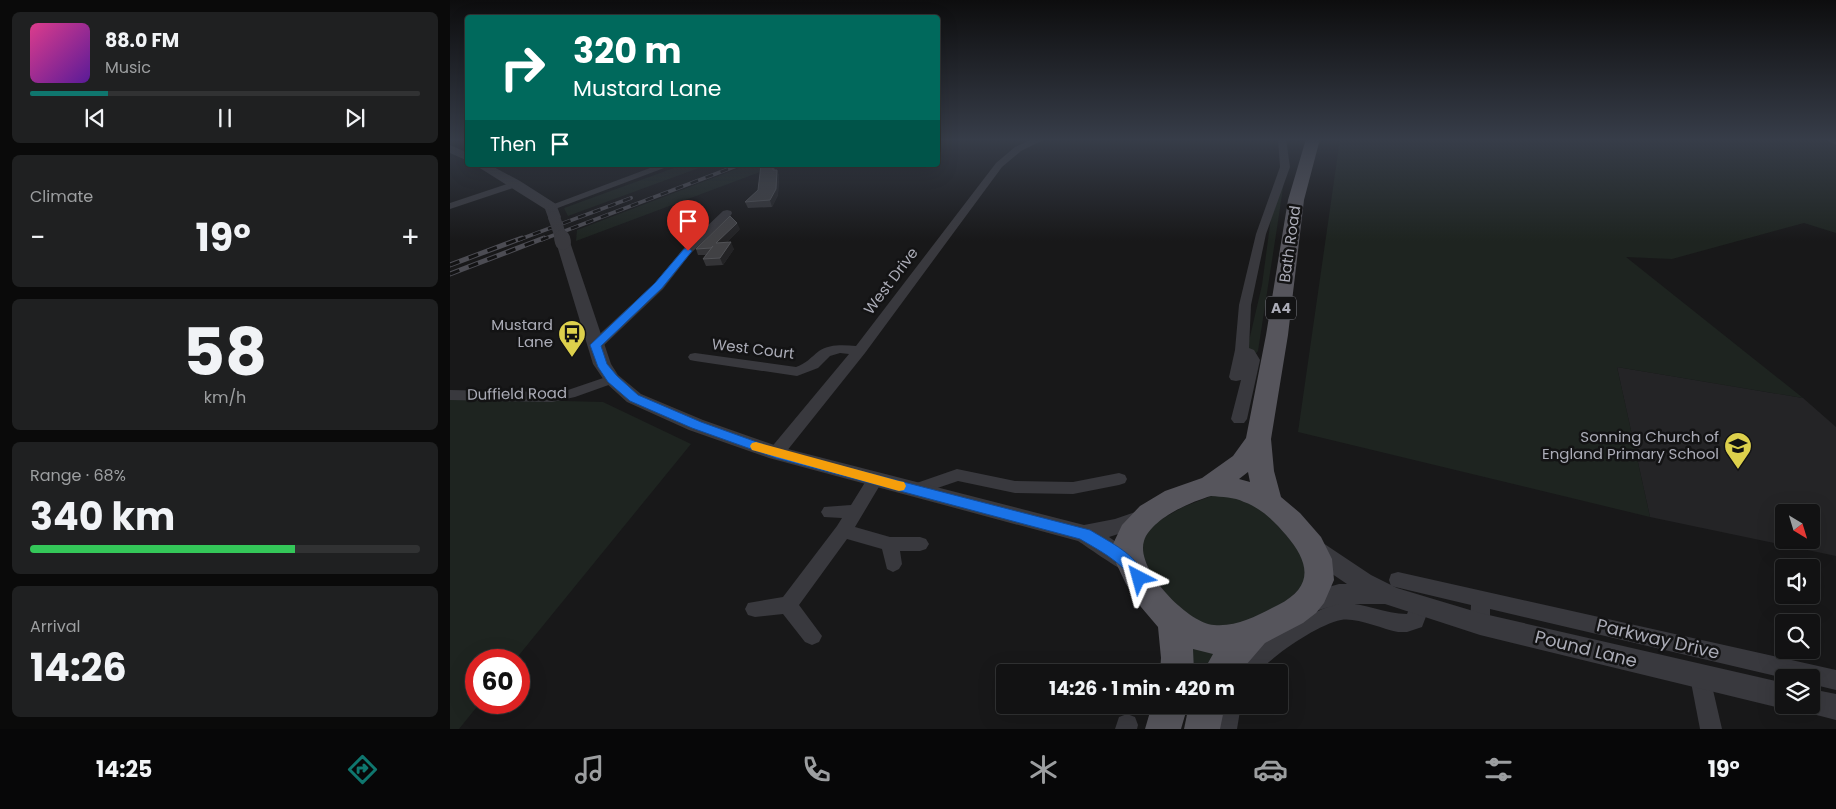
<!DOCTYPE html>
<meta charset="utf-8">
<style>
:root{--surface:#121213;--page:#1f2021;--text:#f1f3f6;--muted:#9c9ea0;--line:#313233;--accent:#0f766e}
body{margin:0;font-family:Poppins,sans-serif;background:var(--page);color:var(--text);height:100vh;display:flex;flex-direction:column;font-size:19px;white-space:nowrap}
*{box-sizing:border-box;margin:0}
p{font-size:16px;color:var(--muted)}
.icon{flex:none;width:28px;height:28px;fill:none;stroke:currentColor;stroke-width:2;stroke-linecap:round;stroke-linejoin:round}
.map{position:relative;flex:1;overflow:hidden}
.side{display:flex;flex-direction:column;gap:12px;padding:12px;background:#0a0a0a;width:450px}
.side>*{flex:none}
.banner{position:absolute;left:15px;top:15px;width:475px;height:152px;border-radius:5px;box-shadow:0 5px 20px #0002,0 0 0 1px var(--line);background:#00695c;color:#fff;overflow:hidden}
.needle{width:32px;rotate:142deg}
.fabs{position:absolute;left:1325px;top:504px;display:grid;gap:10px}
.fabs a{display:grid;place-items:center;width:45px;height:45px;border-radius:5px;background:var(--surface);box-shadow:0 5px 20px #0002,0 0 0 1px var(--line);font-size:25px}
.speed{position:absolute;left:15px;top:649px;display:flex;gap:10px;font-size:25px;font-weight:700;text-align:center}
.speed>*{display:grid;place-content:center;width:65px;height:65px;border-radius:50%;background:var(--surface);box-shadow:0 5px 20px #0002,0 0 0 1px var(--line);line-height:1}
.speed .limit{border:8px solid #d22;background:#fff;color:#111}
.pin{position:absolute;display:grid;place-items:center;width:42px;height:42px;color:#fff;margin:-51px -21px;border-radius:50% 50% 50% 0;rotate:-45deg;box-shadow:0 0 5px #0007}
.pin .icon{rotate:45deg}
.me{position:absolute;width:55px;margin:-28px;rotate:321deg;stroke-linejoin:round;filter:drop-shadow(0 0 4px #0008)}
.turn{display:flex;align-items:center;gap:18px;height:105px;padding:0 25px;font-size:22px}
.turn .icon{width:65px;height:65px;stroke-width:2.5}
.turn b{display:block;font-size:35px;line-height:42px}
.then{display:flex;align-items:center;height:48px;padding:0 25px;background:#0003;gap:10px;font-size:19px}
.big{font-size:38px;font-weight:700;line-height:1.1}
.side .widget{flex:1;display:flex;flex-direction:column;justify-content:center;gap:8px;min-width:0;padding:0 18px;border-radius:8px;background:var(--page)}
.side .dial{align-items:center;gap:0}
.dial b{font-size:65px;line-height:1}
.song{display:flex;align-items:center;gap:15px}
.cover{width:60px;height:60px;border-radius:8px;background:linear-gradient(135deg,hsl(330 70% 55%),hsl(270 70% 35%))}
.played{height:5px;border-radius:2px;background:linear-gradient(90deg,var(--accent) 20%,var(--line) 20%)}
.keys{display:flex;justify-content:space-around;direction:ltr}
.heat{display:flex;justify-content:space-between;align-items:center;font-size:28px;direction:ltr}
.charge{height:8px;border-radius:4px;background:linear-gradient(90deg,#34c759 68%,var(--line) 0)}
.trip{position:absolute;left:546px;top:664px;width:292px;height:50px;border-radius:5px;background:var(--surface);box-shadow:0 5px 20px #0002,0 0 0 1px var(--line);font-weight:700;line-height:50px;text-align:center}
.dock{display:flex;height:80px;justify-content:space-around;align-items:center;background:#070708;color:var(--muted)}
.dock .icon{width:35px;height:35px}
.dock .current{color:var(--accent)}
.dock b{font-size:22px;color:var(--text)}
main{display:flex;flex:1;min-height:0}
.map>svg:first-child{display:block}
.built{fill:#242426;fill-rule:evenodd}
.green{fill:#1e2420}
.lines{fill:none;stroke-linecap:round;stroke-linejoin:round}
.minor{fill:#39393e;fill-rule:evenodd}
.tertiary{fill:#39393e;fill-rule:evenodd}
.secondary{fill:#47474e;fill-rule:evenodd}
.primary{fill:#56555c;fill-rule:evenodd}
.rail-far1-casing{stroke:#4c4c53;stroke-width:4}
.rail-casing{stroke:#4c4c53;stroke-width:5}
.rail-far1{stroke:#131314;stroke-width:2.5;stroke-dasharray:8;stroke-linecap:butt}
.rail{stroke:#131314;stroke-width:3;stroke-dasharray:10;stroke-linecap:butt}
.tertiary-bridge-far1{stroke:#39393e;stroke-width:12}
.tertiary-bridge{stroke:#39393e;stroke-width:16}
.wall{fill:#343437}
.shaded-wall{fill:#232325}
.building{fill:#414144;stroke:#515256}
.route{fill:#1a73e8;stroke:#114b97}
.slow{fill:#f59e0b}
.labels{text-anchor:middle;stroke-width:5;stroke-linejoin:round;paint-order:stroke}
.shield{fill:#131314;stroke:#7d7e86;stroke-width:1}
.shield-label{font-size:14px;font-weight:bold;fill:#abacb7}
.street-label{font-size:15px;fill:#abacb7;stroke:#131314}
.poi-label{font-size:15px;fill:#abacb7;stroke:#131314;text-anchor:end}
.near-street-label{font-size:18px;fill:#abacb7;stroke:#131314}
</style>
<main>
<section class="side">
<div class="widget">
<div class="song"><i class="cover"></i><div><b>88.0 FM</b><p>Music</p></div></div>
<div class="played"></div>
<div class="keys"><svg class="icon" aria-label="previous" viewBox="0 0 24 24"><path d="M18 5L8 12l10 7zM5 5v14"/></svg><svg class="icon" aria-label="pause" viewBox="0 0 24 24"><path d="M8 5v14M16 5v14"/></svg><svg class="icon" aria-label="next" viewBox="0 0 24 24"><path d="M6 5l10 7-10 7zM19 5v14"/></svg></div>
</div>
<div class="widget"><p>Climate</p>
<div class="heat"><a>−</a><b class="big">19°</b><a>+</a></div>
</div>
<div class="widget dial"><b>58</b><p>km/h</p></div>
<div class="widget"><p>Range · 68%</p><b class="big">340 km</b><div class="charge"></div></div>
<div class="widget"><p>Arrival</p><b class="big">14:26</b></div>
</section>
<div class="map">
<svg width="1386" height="729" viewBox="0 0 1386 729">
<rect width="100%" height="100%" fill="#181819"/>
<path class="built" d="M1167,367L1353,398L1386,427V556L1200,517ZM1334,512H1361V540H1334Z"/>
<g class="green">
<polygon points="890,139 1373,139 1386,143 1386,233 1354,223 1222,259 1176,257 1353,398 1167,367 1200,517 848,432"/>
<polygon points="232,165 257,165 118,216 114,208"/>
<polygon points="297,165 329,165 126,241 127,230"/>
<polygon points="832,179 833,188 827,228 808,351 792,371 812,285 826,180"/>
<polygon points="0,398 153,402 241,444 65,660 26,660 26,702 30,703 9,729 0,729"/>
<polygon points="764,495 800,500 812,508 855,556 856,583 836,602 794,623 758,627 725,606 701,573 692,555 692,542 703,524 733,507"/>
<polygon points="740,646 767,652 757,672 740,672"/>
</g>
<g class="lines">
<g class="minor">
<path d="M583,139H595L571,151L552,167L415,353L332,457L326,459L320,457L318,453L320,449L399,354L390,353L380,356L368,368L347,376L245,361L240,360L238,357L240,354L245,353L346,367C357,363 360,358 369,351C379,344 394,345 406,346L546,163L565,147Z"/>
<polygon points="828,139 836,139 840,167 816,234 801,305 799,348 804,350 810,360 797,419 794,423 784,423 781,419 791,380 786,381 781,380 779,377 785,350 789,305 806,234 830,167"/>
<polygon points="208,165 222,165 105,209 101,210 96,207"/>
<polygon points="66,181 71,184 69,186 0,209 0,203"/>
<polygon points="277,210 281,211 282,213 281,215 241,253 213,289 151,348 141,348 139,345 141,342 205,283 233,249 273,211"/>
<polygon points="162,375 167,376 169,379 167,382 125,397 102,402 0,400 0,390 102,392 118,390"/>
<polygon points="507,469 565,481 623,482 669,473 675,475 677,479 675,483 669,485 623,494 565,493 508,481 464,496 458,494 456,490 458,486"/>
<polygon points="425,474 431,476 433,480 405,527 440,537 470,537 476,539 479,544 476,549 470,551 450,551 452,564 449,569 443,572 437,569 432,549 397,539 349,605 372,636 369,642 362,645 355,642 333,614 305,617 298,615 295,609 298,603 333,597 387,526 392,518 374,517 371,512 374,507 401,505 419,476"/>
<polygon points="948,572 1386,670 1386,690 1361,684 1361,678 1334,678 1040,609 1040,624 1037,630 1030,633 1023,630 1020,624 1021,605 941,586 939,580 941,574"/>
<path d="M970,598L977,600L980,606L972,627L957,632H948C932,629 906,617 891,620C869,624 823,655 809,672H787C800,641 839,624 868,611C875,608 885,603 893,603C915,603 935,614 957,614L963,600Z"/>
<polygon points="1250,667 1257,670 1260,677 1272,729 1250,729 1240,677 1243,670"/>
<polygon points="769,705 791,705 787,729 765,729"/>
<polygon points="677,714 685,717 688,725 687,729 665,729 669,717"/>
</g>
<g class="tertiary">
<polygon points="0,145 18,153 18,161 0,153"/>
<polygon points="25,165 40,165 70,181 106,204 111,217 109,220 99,220 95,209"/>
<path d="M113,238L120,242L161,364L168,375L191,394L253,420L330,447L634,525L665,519L694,509L702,511L705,517L702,523L659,537L690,559L694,566L690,573C688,574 685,575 683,575C678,576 636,546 628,541L319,458L239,430L177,402L156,383L143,364L106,242Z"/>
<polygon points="865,541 873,543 921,575 947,588 970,595 1030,613 1334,683 1334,705 1344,705 1334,709 1030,635 935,604 889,604 856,614 847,610 844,603 847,596 889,584 897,584 857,557 854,550 857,543"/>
<polygon points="1361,689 1386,694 1386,720 1351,711 1349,705 1361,705"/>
</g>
<polygon class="secondary" points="1375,139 1386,139 1386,145"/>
<g class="primary">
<path d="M856,139H870L854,200L838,335L821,439L824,471L831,497L850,513L871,537L882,559L884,580L874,603L866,613L853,623L815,643L790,672H753L763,654L743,649L744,672H710L711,658L708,627L691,607L676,584L666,563L663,544L672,525L690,506L715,491L752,478L783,456L796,438L816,335L838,200ZM798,472L800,482L789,479ZM761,496C772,497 784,497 794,502C811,508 824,521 836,535C859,562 865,586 828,605C808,615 788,627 764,625C738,623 685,569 694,541C701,519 740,502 761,496Z"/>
<polygon points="702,705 738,705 731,729 695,729"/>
<polygon points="739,705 775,705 770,729 734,729"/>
</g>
<defs>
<g id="rail-far1">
<polyline points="68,240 181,198"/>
<polyline points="91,240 289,165"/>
</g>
<g id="rail">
<polyline points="0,265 72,238"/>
<polyline points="0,274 94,238"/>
</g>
</defs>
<use href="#rail-far1" class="rail-far1-casing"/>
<use href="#rail" class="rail-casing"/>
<use href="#rail-far1" class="rail-far1"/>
<use href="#rail" class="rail"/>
<polyline class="tertiary-bridge-far1" points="104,217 112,240"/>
<polyline class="tertiary-bridge" points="112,238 113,242"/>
</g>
<g class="wall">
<polygon points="311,165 324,165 325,170 327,170 329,176 328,195 322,207 298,208 295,202 308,190"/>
<polygon points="290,229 276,243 284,249 273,265 256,266 253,259 256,255 248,255 246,249"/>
</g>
<g class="shaded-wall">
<polygon points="327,170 329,176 328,195 322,207 320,200"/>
<polygon points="287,223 290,229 269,250 266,243"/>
<polygon points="281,242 284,249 273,265 270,258"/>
</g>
<g class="building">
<polygon points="311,165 323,165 323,170 327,170 326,189 320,200 295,202 308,190"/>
<polygon points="280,216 287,223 266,243 281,242 270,258 253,259 263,246 261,248 246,249"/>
</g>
<linearGradient id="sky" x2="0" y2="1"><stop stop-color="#0d0d0e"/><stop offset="0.58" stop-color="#373d49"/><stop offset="1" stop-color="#373d49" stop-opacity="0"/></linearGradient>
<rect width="1386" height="241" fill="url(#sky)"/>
<path class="route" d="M238,248L242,251L212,288L151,346L157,364L167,376L188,395L251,422L329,450L640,530C663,544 684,553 697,578L695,583L689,585L684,583C673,562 650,551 630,539L326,458L242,428L180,401L158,382L148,367L140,345L205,283L234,249Z"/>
<polygon class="slow" points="306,442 449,481 454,482 456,486 454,490 449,491 302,450 300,446 302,443"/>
<defs>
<symbol id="bus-pin" viewBox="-11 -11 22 30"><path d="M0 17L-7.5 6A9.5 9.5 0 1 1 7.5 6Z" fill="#ddd04c" stroke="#131314"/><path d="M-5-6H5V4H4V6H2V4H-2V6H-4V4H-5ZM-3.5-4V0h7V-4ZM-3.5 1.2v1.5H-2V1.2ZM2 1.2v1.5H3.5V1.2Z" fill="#111"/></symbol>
<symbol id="school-pin" viewBox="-11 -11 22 30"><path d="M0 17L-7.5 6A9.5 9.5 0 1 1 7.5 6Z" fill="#ddd04c" stroke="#131314"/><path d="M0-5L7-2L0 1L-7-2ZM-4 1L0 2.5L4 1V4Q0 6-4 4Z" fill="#111"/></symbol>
</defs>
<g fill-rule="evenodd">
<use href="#bus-pin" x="106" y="318" width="32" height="43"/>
<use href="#school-pin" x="1272" y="430" width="32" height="43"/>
</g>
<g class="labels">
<rect class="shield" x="816" y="296.5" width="30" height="23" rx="4"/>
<g class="shield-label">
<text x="831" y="313">A4</text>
</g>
<g class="street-label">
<text transform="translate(840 244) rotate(-82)" y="5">Bath Road</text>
<text transform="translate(441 281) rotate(-53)" y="5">West Drive</text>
<text transform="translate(303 349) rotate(7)" y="5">West Court</text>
<text transform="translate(67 394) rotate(-1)" y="5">Duffield Road</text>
</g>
<g class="poi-label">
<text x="103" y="330">Mustard<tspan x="103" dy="17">Lane</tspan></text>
<text x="1269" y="442">Sonning Church of<tspan x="1269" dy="17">England Primary School</tspan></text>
</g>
<g class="near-street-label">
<text transform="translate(1208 639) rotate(13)" y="6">Parkway Drive</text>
<text transform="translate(1136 649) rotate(14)" y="6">Pound Lane</text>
</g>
</g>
</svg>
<div class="fabs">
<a><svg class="needle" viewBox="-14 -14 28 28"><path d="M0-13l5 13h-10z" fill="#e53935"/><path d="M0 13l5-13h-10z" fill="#9c9ea0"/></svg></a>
<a><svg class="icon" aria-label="sound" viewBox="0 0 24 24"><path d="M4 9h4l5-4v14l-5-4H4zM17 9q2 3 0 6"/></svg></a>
<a><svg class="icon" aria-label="search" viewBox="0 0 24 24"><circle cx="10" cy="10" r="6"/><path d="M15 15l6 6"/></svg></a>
<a><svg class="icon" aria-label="layers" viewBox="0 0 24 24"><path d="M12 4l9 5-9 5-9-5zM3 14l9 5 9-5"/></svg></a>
</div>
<div class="speed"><div class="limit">60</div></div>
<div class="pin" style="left:238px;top:251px;background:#d93025"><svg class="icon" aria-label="arrive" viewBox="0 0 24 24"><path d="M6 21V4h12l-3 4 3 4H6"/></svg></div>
<svg class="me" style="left:689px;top:578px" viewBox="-20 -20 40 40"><path d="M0-17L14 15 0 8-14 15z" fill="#1a73e8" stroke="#fff" stroke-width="4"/></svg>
<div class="trip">14:26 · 1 min · 420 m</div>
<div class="banner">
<div class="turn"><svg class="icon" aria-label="right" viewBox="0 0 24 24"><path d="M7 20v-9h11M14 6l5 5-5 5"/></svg><div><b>320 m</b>Mustard Lane</div></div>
<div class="then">Then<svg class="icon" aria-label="arrive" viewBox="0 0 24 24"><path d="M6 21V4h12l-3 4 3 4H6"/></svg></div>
</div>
</div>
</main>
<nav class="dock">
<b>14:25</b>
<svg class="icon current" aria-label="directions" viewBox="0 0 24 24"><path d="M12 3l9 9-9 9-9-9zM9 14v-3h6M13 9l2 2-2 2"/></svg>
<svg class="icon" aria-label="music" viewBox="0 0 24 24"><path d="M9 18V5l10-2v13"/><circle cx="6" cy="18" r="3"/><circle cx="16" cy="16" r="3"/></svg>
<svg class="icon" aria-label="phone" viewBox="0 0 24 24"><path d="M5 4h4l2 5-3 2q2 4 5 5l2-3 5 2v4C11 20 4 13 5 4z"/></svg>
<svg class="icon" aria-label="climate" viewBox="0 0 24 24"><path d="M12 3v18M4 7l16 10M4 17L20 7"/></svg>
<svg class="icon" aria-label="car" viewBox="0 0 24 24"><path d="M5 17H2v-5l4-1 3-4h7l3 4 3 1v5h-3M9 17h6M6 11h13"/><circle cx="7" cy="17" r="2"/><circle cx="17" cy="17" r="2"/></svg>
<svg class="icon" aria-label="filters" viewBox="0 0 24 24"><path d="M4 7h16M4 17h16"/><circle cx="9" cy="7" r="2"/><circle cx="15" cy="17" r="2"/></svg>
<b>19°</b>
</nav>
